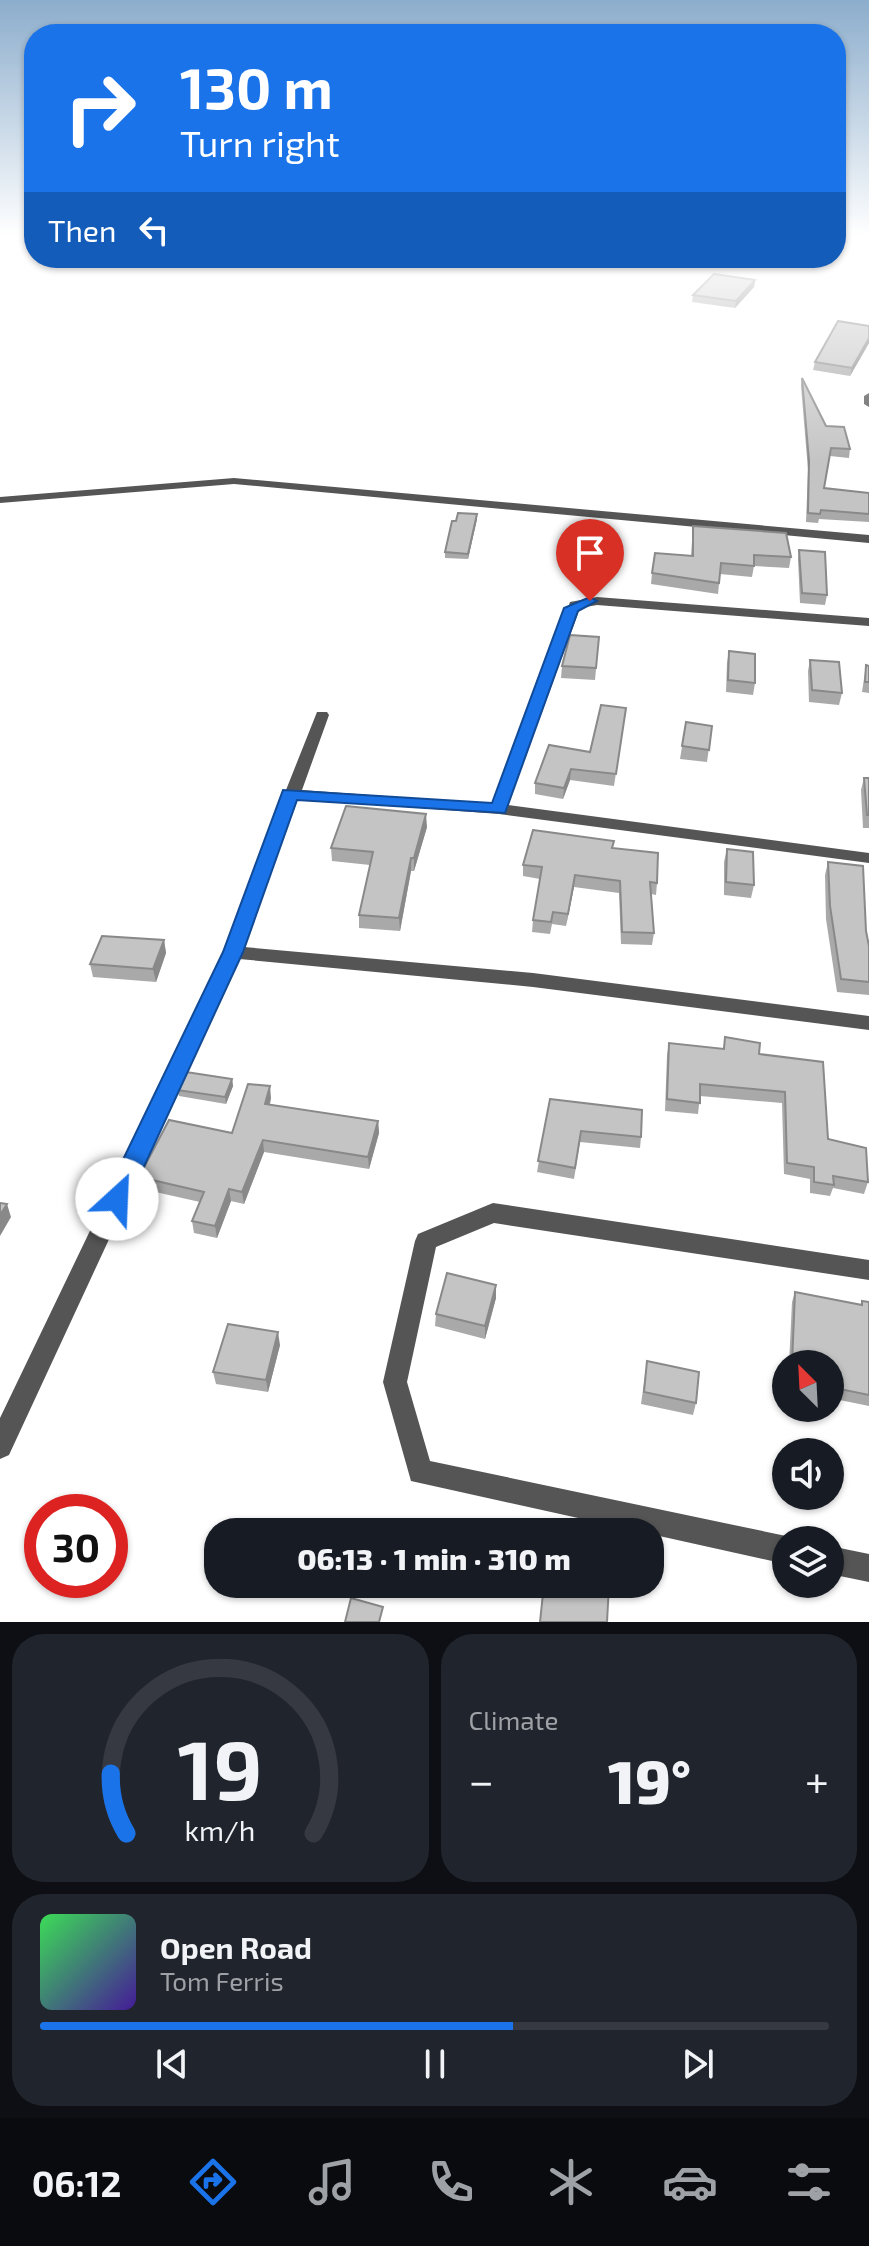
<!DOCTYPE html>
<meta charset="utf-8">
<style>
:root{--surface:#171b24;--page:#20242c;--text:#f1f3f6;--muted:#9ea1a6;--line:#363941;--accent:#1a73e8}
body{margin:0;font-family:"Exo 2",sans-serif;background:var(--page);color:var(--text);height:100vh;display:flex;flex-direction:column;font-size:30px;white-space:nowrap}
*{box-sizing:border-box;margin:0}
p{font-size:26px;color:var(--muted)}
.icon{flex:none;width:44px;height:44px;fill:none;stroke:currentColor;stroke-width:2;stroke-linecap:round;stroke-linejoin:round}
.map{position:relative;height:1622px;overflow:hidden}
.drawer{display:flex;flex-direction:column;gap:12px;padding:12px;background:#0d0f14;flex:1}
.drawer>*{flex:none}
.guide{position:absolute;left:24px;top:24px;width:822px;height:244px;border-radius:32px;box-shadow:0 2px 6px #0004;background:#1a73e8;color:#fff;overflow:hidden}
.needle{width:52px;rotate:336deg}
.fabs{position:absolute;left:772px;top:1350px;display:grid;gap:16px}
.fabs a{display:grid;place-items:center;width:72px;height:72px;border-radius:50%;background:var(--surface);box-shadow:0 2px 6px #0004;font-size:40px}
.speed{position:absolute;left:24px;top:1494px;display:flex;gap:16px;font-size:40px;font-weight:700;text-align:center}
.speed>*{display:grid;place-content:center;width:104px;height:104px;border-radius:50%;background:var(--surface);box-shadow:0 2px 6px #0004;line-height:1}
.speed .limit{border:12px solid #d22;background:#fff;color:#111}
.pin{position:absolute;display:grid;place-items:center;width:68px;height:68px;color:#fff;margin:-82px -34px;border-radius:50% 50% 50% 0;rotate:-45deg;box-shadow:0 0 8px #0007}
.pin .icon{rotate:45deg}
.me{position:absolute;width:88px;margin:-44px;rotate:25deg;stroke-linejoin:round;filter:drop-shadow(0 0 6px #0008)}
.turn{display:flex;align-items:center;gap:28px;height:168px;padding:0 24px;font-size:36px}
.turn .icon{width:104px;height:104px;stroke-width:2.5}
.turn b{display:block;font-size:56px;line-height:68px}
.then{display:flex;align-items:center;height:76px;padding:0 24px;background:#0003;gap:16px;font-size:30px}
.big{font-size:60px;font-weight:800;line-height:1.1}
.drawer .widget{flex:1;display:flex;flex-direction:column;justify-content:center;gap:12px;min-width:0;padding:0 28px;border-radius:32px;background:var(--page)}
.drawer .dial{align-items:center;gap:0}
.dial svg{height:208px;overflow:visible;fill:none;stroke:var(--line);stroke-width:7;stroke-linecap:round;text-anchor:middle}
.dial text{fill:var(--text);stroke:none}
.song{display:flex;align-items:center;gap:24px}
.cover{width:96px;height:96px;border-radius:12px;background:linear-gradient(135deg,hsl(130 70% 55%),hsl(260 70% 35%))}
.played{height:8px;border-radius:4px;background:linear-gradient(90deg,var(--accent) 60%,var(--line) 60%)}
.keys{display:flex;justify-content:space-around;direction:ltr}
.heat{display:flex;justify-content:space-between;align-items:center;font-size:44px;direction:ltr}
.drawer .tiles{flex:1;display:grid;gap:12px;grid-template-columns:1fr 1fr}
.widget:last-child{grid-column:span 2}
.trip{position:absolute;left:204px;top:1518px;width:460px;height:80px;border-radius:32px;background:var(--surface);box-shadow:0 2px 6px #0004;font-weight:800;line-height:80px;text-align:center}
.dock{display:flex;height:128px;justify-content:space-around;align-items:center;background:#090b0e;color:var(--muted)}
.dock .icon{width:56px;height:56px}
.dock .current{color:var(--accent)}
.dock b{font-size:36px;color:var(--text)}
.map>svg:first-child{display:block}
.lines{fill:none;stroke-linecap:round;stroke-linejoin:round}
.minor{fill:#555;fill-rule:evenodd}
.wall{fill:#a9a9a9}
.shaded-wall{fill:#898989}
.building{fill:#c4c4c4;stroke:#898989;stroke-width:2}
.route{fill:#1a73e8;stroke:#114b97;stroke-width:2}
</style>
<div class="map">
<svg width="869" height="1622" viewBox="0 0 869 1622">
<rect width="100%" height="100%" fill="#fff"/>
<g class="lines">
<g class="minor">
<polygon points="869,393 869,407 864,404 864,396"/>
<polygon points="234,478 869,535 869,543 234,484 0,503 0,497"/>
<polygon points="597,597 869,618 869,626 597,605 580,608 508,805 869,853 869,863 499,814 298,799 244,947 533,973 869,1016 869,1030 533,987 239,959 9,1455 0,1459 0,1418 224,952 284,796 282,794 286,790 317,712 327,712 329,715 302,790 493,804 569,605 570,602"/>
<polygon points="493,1203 869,1260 869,1280 494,1223 436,1247 407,1382 430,1461 786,1536 795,1540 786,1540 786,1564 411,1481 383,1382 415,1241 418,1234"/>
<polygon points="830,1546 869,1554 869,1582 830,1574"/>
</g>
</g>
<g class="wall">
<polygon points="755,280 754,287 735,308 692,302 693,295"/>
<polygon points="869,326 869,343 850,376 813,370 815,362"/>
<polygon points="802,378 826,426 850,449 849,458 830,456 824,488 869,493 869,522 819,519 818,523 806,522 808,470 801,386"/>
<polygon points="477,514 477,519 468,559 445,558 445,552"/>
<polygon points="693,526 791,557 789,568 754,566 752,577 720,574 718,594 651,584 652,573 691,556"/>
<polygon points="799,550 827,595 825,605 800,603 798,559"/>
<polygon points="599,637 595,680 561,678 562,666"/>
<polygon points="729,651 755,683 753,695 726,692 727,663"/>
<polygon points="810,660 842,693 839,705 809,702 808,671"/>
<polygon points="866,665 869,666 869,693 862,692"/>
<polygon points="626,708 614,786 570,780 563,799 535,794 535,783 590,752"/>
<polygon points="686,722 712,726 707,762 680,759"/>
<polygon points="864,778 869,778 869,828 863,828 861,790"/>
<polygon points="427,827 414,871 411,871 400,931 359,928 359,915 370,865 332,861 331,848"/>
<polygon points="613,848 657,883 656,895 651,894 654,933 652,945 621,944 619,893 574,887 566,926 552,924 550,934 532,932 533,920 540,879 523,876 523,865"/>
<polygon points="727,849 754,885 751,898 724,895 724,862"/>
<polygon points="828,862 866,931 869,946 869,995 837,992 826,919 825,875"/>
<polygon points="164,940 166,953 156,982 93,977 90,964"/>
<polygon points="725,1037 759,1054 828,1139 868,1182 864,1194 833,1188 830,1196 810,1193 810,1179 784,1174 782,1103 700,1096 698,1114 665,1111 667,1055 669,1043 723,1049"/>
<polygon points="232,1079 233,1086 226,1104 179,1096 177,1090"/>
<polygon points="271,1098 270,1105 378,1121 379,1133 369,1169 264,1152 244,1204 231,1201 217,1238 194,1233 192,1221 200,1202 142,1189 139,1177 232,1133"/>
<polygon points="550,1099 641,1137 640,1148 580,1142 574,1179 537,1172"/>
<polygon points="795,1292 860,1305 862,1301 869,1302 869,1406 830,1398 830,1364 789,1364 792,1302"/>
<polygon points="496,1298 485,1339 435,1326 436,1314"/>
<polygon points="280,1345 268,1392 216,1384 213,1372"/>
<polygon points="647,1361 696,1403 693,1415 641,1404"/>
<polygon points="67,1580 96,1580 93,1586"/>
</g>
<g class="shaded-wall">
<polygon points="755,280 754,287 735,308 736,301"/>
<polygon points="869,338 869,343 850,376 852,368"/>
<polygon points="477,514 477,519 468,559 468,554"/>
<polygon points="571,769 570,780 563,799 564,788"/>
<polygon points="426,814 427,827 414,871 414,858"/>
<polygon points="411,858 411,871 400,931 399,918"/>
<polygon points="575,875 574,887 566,926 568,914"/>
<polygon points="164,940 166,953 156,982 153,969"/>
<polygon points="232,1079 233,1086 226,1104 225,1097"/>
<polygon points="270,1086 271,1098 266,1116 265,1104"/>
<polygon points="378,1121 379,1133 369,1169 368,1157"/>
<polygon points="263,1140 264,1152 244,1204 242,1192"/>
<polygon points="229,1189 231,1201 217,1238 215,1226"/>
<polygon points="7,1204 11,1217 0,1236 0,1215"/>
<polygon points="496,1285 496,1298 485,1339 485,1326"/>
<polygon points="278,1332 280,1345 268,1392 266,1380"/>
<polygon points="111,1517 115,1529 110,1543 110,1520"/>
</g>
<g class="building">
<polygon points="714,274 755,280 736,301 693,295"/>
<polygon points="838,321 869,326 869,338 852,368 815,362"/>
<polygon points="802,378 826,426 844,427 850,449 831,448 824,488 869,493 869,514 821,510 820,514 808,513 809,461"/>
<polygon points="458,513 477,514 468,554 445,552 452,521 456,521"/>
<polygon points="693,526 786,533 791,557 754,555 754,566 721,563 719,583 652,573 655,553 693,556"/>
<polygon points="799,550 825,552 827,595 802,593"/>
<polygon points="570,635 599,637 596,668 562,666"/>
<polygon points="729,651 755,654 755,683 728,680"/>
<polygon points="810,660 839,662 842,693 812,690"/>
<polygon points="866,665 869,666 869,682 865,682"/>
<polygon points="601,705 626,708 616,774 571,769 564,788 535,783 549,745 590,752"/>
<polygon points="686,722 712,726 709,750 682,746"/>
<polygon points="864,778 869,778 869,815 867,815"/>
<polygon points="346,806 426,814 414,858 411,858 399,918 359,915 373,852 331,848"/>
<polygon points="533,830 614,841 612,848 658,853 657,883 650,882 654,933 622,932 620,881 575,875 568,914 553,912 551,922 533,920 542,867 523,865"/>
<polygon points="727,849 753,852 754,885 726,882"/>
<polygon points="828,862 863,866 866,931 869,946 869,982 841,979 830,906"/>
<polygon points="102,936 164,940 153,969 90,964"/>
<polygon points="725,1037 760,1043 759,1054 823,1062 828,1139 866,1148 868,1182 833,1176 834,1185 814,1182 814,1167 787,1163 785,1092 700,1084 700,1103 667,1099 669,1043 724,1049"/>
<polygon points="186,1072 232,1079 225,1097 177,1090"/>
<polygon points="248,1084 270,1086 265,1104 378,1121 368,1157 263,1140 242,1192 229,1189 215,1226 192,1221 204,1192 139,1177 169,1120 232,1133"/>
<polygon points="550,1099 642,1110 641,1137 581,1131 575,1168 538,1161"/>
<polygon points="0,1203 7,1204 0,1215"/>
<polygon points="447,1273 496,1285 485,1326 436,1314"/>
<polygon points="795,1292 862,1305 862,1301 869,1302 869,1395 830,1387 830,1364 792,1364"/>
<polygon points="228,1324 278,1332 266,1380 213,1372"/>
<polygon points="647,1361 699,1372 696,1403 644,1392"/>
<polygon points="72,1508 91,1512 70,1512"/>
<polygon points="544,1584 601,1584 609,1585 607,1622 540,1622"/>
<polygon points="351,1598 383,1607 379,1622 345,1622"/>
</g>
<linearGradient id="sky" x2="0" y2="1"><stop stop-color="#8cadcc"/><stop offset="0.51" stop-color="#fff"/><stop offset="1" stop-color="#fff" stop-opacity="0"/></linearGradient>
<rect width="869" height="462" fill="url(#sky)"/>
<polygon class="route" points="590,597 597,601 578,611 505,813 297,800 243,952 129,1199 125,1207 117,1210 108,1207 104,1199 223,952 283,790 492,803 564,608"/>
</svg>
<div class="fabs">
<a><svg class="needle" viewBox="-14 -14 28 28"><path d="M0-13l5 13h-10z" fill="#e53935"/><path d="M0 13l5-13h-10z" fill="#9ea1a6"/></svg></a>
<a><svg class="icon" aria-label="sound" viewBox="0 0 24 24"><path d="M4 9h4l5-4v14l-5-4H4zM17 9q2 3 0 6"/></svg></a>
<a><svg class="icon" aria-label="layers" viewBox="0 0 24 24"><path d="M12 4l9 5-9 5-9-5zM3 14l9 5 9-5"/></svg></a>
</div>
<div class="speed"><div class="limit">30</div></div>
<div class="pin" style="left:590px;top:601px;background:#d93025"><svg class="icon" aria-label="arrive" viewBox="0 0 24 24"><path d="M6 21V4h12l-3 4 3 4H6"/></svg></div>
<svg class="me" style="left:117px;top:1199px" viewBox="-20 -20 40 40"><circle r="19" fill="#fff"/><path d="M0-13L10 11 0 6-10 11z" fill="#1a73e8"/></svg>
<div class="trip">06:13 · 1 min · 310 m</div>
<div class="guide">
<div class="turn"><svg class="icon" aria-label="right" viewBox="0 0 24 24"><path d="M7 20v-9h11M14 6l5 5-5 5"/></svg><div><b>130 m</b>Turn right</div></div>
<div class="then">Then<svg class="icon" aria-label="left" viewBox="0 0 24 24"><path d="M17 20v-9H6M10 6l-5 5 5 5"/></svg></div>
</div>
</div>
<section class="drawer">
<div class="tiles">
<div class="widget dial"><svg viewBox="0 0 100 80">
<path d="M14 69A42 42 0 1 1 86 69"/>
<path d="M14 69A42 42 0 0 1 8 46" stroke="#1a73e8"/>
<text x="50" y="56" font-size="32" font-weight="700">19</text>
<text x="50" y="72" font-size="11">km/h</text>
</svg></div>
<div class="widget"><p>Climate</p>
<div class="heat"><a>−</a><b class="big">19°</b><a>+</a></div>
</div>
<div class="widget">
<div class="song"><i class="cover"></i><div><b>Open Road</b><p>Tom Ferris</p></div></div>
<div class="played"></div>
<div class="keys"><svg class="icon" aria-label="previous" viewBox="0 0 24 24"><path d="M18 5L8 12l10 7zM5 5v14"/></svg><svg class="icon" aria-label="pause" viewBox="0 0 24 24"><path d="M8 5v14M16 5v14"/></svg><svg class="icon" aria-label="next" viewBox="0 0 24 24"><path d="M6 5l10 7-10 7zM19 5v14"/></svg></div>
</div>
</div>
</section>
<nav class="dock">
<b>06:12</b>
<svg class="icon current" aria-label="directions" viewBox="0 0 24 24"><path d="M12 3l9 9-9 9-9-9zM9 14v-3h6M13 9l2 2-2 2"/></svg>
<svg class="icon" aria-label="music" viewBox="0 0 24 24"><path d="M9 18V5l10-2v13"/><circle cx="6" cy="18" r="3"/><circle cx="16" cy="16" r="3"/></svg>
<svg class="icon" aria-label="phone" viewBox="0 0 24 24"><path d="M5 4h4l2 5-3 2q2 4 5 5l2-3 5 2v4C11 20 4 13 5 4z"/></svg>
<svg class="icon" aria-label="climate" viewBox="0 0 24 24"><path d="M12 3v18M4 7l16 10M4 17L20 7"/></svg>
<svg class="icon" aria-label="car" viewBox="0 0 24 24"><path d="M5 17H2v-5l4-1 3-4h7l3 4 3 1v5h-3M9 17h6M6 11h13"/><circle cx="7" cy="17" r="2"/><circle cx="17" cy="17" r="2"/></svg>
<svg class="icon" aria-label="filters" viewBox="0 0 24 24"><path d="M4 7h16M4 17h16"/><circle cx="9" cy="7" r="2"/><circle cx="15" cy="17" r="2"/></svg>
</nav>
